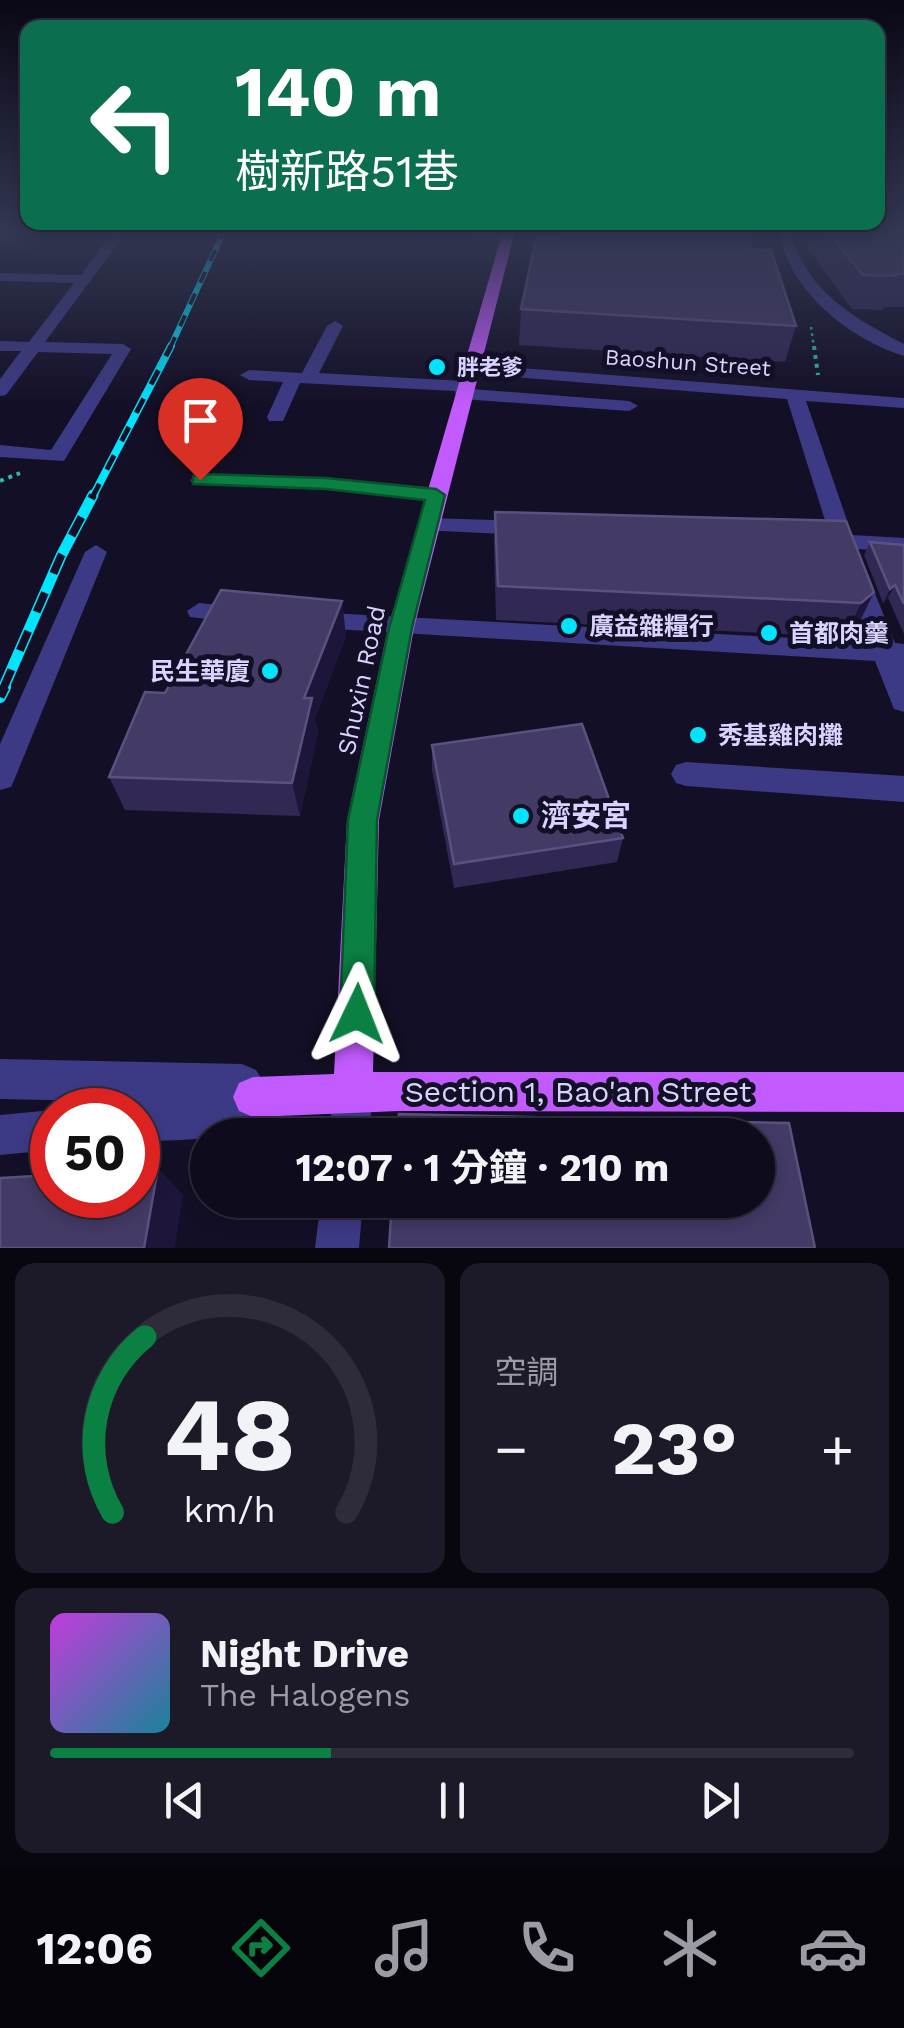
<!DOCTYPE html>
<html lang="zh-TW">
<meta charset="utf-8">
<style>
:root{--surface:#0e0b1c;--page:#1c1929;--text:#f1f3f6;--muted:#9b9ba3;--line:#2e2b3b;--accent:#0b8043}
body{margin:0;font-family:"Work Sans","Noto Sans TC",sans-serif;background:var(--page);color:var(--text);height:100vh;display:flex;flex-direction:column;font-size:38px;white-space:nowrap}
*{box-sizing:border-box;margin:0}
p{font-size:32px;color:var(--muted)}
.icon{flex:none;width:55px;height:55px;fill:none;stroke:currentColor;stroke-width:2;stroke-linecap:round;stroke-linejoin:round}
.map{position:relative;height:1248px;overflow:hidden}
.drawer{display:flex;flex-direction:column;gap:15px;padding:15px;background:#08060f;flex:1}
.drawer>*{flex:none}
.guide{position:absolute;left:20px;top:20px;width:865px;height:210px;border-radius:20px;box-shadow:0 5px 15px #0003,0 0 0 2px var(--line);background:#0b6e4f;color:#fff;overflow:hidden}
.speed{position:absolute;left:30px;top:1088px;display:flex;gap:20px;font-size:50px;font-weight:700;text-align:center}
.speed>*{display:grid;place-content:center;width:130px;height:130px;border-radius:50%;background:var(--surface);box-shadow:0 5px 15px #0003,0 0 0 2px var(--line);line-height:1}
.speed .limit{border:15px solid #d22;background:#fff;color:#111}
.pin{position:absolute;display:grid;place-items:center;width:85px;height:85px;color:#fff;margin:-102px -42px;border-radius:50% 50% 50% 0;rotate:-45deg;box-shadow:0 0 10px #0007}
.pin .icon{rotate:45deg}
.me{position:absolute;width:110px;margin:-55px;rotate:2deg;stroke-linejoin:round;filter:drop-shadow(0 0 8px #0008)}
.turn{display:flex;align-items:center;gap:35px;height:210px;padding:0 50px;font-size:45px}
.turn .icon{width:130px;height:130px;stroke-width:2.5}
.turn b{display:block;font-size:70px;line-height:85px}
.big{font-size:75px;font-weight:700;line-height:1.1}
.drawer .tile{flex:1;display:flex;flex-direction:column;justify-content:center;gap:15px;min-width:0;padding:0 35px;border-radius:20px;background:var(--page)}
.drawer .dial{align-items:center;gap:0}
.dial svg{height:260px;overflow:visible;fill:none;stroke:var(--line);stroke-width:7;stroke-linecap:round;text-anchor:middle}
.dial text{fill:var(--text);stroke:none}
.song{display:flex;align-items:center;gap:30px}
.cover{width:120px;height:120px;border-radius:15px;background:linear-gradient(135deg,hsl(290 70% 55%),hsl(190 70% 35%))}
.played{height:10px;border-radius:5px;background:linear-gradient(90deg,var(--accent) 35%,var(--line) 35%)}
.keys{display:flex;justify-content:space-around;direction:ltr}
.heat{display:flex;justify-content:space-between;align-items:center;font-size:55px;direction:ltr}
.drawer .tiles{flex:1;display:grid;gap:15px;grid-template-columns:1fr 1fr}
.tile:last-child{grid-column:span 2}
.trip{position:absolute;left:190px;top:1118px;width:585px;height:100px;border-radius:50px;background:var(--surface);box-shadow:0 5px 15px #0003,0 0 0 2px var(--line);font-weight:700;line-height:100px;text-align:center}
.dock{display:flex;height:160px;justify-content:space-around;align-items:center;background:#06040b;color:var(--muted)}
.dock .icon{width:70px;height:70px}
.dock .current{color:var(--accent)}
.dock b{font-size:45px;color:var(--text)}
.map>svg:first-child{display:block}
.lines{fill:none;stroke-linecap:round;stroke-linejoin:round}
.major-tunnel{stroke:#312d47;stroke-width:39;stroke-dasharray:39 20;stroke-linecap:butt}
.path-far1{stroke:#2fb8b0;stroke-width:2.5;stroke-dasharray:2.5 4;stroke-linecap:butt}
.path{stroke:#2fb8b0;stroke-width:4;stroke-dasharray:4 5;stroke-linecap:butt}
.minor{fill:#3d3a85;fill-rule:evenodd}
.major{fill:#c25bff;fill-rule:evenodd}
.rail-far3-casing{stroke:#00e5ff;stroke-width:6}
.rail-far2-casing{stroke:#00e5ff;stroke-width:8}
.rail-far1-casing{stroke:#00e5ff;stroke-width:11}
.rail-casing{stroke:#00e5ff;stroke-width:12}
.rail-far3{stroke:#130f26;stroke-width:4;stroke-dasharray:12;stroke-linecap:butt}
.rail-far2{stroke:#130f26;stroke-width:5;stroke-dasharray:16;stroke-linecap:butt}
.rail-far1{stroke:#130f26;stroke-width:8;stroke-dasharray:21;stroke-linecap:butt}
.rail{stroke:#130f26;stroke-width:9;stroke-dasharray:28;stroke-linecap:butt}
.wall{fill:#312854}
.shaded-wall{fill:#1d163a}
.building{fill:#433a66;stroke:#5a527e;stroke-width:2.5}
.route{fill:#0b8043;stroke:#07532c;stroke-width:2.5}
.poi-dot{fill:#00e5ff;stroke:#130f26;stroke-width:4}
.labels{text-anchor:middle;stroke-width:10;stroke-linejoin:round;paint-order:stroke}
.far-street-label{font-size:22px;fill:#d9d4ff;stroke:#130f26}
.far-poi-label{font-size:22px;font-weight:bold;fill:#d9d4ff;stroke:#130f26;text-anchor:start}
.poi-label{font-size:25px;font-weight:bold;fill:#d9d4ff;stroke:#130f26;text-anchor:start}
.street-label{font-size:25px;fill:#d9d4ff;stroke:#130f26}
.near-poi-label{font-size:30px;font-weight:bold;fill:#d9d4ff;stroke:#130f26;text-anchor:start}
.near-street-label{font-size:30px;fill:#d9d4ff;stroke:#130f26}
</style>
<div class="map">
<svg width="904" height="1248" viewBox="0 0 904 1248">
<rect width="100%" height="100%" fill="#130f26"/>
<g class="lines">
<polyline class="major-tunnel" points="115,1110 158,1106"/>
<polyline class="path-far1" points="811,327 814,348"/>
<g class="path">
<polyline points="814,346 818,375"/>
<polyline points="0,481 20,473"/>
</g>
<g class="minor">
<polygon points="16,231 0,242 2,231"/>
<polygon points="114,231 127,231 45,342 123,344 131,349 64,461 0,457 0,445 51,450 112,354 38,352 6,395 0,396 0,379 21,351 0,351 0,341 29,342 74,283 0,281 0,273 81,275"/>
<path d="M778,231H790C806,291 852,317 904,344V356C847,338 790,291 778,231Z"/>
<polygon points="412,232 479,231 513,236 507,240 418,236"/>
<polygon points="335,321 343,326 319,373 464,381 470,382 471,389 629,401 638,406 629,411 462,399 456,398 455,391 300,383 283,421 269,421 267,417 283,382 249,380 240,375 249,370 302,373 327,326"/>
<polygon points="469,364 904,398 904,408 806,401 852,535 904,538 904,552 857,549 895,643 904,644 904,712 894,709 875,661 301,627 298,621 310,612 868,642 834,548 815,545 812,540 815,535 829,533 787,399 463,373 460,369"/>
<polygon points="200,474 326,478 435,489 445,495 435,501 326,490 193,484 190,480"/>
<polygon points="428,518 528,521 539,528 528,535 420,530 417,525"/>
<polygon points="96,545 107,552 15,778 11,787 0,790 0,744 85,552"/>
<polygon points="199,603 240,607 252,615 240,623 190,617 187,611"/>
<polygon points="686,762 904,776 904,802 686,786 676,783 671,774 676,765"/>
<path d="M0,1059L242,1064L256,1070L273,1097C252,1147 183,1138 138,1142V1110H123L141,1102L0,1099Z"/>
<polygon points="353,1074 367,1080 373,1094 369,1135 329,1135 333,1094 339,1080"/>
<polygon points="53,1110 52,1150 0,1155 0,1115"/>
<polygon points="321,1200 363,1200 359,1248 315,1248"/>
</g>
<polygon class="major" points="503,231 515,231 414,628 379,820 373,1072 904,1072 904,1112 399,1111 253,1117 239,1111 233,1097 239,1083 253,1077 334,1074 347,820 388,628"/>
<defs>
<polyline id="rail-far3" points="170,348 224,231"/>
<polyline id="rail-far2" points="92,498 171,346"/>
<polyline id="rail-far1" points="3,689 61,556 93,495"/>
<polyline id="rail" points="0,697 5,687"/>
</defs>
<use href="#rail-far3" class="rail-far3-casing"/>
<use href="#rail-far2" class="rail-far2-casing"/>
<use href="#rail-far1" class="rail-far1-casing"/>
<use href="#rail" class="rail-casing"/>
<use href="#rail-far3" class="rail-far3"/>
<use href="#rail-far2" class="rail-far2"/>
<use href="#rail-far1" class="rail-far1"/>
<use href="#rail" class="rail"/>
</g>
<g class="wall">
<polygon points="811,231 871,231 875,235 904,235 904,307 884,307 883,310 852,309 807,247"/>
<polygon points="557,239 750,249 796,326 785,362 519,345 521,309"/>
<polygon points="495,512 874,592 858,625 845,637 496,620 494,545"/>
<polygon points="870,542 904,545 904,634 888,598 883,603 864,555"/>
<polygon points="342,601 346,636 315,718 318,732 300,816 125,810 109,777 165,693"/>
<polygon points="432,745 623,838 617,862 454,888 432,770"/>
</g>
<g class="shaded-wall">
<polygon points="895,585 888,598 883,603 890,589"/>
<polygon points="874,592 858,625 845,637 861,603"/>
<polygon points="342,601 346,636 315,718 318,732 300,816 292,783 304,698"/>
<polygon points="158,1168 183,1195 175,1248 144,1248"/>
</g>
<g class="building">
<polygon points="558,231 751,231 750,249 771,250 796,326 521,309 536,238 557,239"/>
<polygon points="827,231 871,231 875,235 904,235 904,274 893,274 895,276 863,275"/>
<polygon points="495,512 846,521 874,592 861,603 498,586"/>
<polygon points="870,542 904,545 904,604 895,585 890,589"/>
<polygon points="221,590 342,601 304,698 312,698 292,783 109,777 145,692 165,693"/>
<polygon points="582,724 623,838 454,864 432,745"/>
<polygon points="399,1114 789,1123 815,1248 389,1248 392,1200 758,1200 758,1135 397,1135"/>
<polygon points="158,1168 144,1248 0,1248 0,1178 52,1175 52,1195 138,1195 138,1170"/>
</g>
<linearGradient id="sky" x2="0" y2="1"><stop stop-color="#0a0815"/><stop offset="0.57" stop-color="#333752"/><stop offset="1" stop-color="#333752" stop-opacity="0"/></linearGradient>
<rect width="904" height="406" fill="url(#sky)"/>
<polygon class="route" points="200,474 326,478 436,489 445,495 412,628 377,820 374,1014 369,1025 357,1030 345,1025 340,1014 348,820 389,628 425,500 326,489 193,484 193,476"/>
<g class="poi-dot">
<circle cx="437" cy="367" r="10"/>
<circle cx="569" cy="626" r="10"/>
<circle cx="769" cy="633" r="10"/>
<circle cx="270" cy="671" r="10"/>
<circle cx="698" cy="735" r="10"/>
<circle cx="521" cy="816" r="10"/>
</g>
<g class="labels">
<g class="far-street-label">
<text transform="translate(688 362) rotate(4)" y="8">Baoshun Street</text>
</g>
<g class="far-poi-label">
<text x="457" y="375">胖老爹</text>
</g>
<g class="poi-label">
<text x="589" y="635">廣益雜糧行</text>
<text x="789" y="642">首都肉羹</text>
<text x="250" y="680" text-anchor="end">民生華廈</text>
<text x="718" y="744">秀基雞肉攤</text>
</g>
<g class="street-label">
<text transform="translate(361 680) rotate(-78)" y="9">Shuxin Road</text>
</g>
<g class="near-poi-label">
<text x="541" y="826">濟安宮</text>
</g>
<g class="near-street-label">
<text x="578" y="1102">Section 1, Bao'an Street</text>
</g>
</g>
</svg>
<div class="speed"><div class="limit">50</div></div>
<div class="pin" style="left:200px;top:480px;background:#d93025"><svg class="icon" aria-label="arrive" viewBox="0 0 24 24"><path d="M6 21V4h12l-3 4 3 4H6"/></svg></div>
<svg class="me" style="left:357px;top:1014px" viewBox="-20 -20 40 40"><path d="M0-17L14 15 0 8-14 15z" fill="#0b8043" stroke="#fff" stroke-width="4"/></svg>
<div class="trip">12:07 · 1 分鐘 · 210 m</div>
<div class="guide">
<div class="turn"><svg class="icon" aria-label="left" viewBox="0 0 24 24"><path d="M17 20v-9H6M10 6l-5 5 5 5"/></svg><div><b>140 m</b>樹新路51巷</div></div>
</div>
</div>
<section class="drawer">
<div class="tiles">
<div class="tile dial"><svg viewBox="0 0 100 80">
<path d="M14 69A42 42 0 1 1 86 69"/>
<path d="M14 69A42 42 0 0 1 24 15" stroke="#0b8043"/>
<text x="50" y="56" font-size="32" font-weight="700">48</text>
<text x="50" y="72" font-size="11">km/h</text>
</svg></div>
<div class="tile"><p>空調</p>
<div class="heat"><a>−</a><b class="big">23°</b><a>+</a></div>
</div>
<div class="tile">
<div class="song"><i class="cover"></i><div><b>Night Drive</b><p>The Halogens</p></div></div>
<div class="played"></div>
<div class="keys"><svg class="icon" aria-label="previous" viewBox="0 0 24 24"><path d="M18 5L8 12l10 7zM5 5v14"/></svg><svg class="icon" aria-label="pause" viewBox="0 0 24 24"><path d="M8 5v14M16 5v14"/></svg><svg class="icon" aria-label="next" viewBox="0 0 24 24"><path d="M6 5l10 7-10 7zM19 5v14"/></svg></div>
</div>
</div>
</section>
<nav class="dock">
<b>12:06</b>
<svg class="icon current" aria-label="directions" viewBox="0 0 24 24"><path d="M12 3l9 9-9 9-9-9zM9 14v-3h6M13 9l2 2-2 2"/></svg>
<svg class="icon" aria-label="music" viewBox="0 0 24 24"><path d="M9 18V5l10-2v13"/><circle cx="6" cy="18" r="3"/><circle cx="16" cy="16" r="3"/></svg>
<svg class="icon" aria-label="phone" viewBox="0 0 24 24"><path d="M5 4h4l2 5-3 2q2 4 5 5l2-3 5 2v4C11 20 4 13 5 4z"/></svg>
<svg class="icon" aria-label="climate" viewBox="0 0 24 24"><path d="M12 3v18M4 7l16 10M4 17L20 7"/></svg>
<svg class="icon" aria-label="car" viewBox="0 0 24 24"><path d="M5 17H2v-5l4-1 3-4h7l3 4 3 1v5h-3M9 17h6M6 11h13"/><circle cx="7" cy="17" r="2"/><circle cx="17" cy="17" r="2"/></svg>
</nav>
